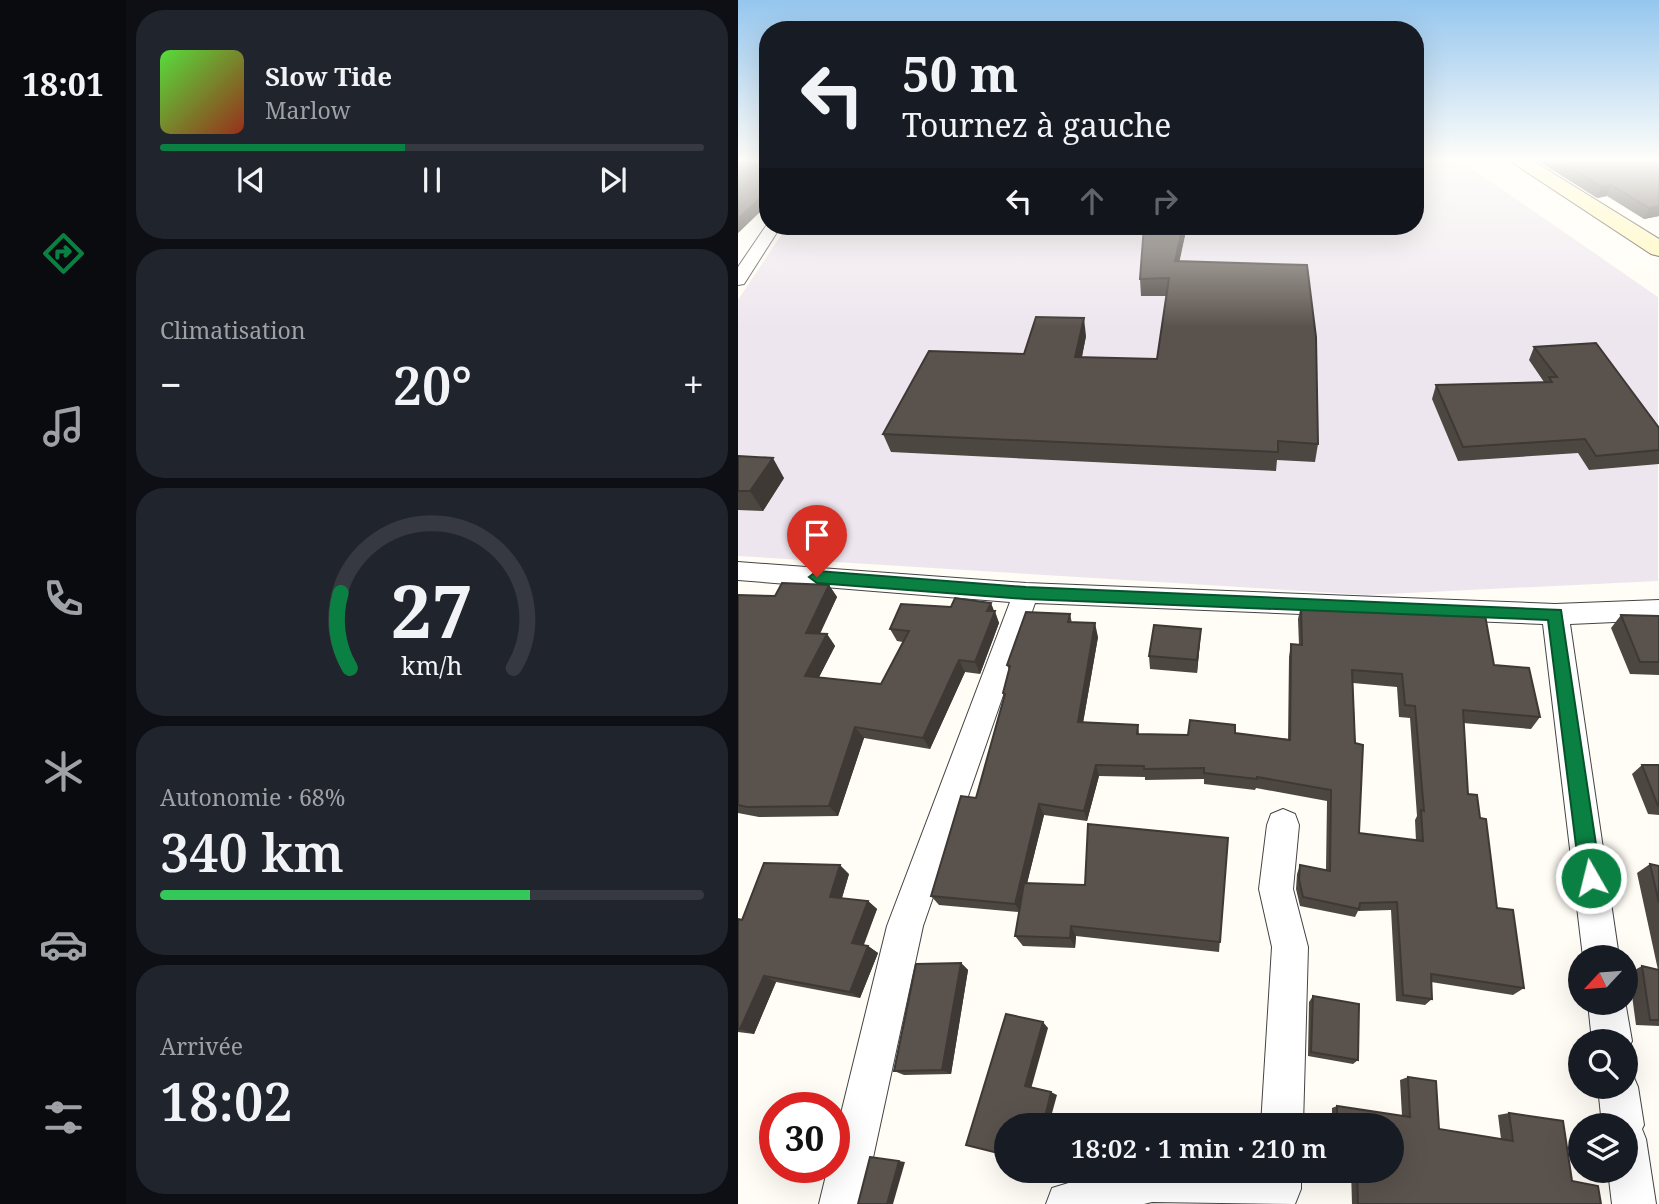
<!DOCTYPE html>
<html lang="fr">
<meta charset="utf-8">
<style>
:root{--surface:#171b24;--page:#20242c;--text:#f1f3f6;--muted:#9ea1a6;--line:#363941;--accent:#0b8043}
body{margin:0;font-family:"Noto Serif",serif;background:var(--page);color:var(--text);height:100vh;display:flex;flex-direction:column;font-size:26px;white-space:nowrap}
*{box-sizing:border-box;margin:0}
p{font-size:23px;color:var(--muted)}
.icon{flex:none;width:38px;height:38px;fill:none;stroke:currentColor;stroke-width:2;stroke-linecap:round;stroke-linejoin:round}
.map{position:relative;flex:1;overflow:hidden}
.details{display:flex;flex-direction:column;gap:10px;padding:10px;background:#0d0f14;width:612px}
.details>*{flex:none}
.banner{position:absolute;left:21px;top:21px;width:665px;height:214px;border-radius:28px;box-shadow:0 7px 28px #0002;background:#171b24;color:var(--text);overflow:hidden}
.needle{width:46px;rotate:244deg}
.fabs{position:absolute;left:830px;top:945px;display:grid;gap:14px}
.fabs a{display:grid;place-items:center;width:70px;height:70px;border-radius:50%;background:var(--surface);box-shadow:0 7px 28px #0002;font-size:35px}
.speed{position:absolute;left:21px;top:1092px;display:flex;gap:14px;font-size:35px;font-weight:700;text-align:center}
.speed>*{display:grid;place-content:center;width:91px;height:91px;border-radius:50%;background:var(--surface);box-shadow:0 7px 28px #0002;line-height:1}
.speed .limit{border:10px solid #d22;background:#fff;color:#111}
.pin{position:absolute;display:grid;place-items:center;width:60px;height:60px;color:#fff;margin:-72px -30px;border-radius:50% 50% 50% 0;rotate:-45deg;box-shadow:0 0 7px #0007}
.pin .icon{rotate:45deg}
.me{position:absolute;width:77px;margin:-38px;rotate:352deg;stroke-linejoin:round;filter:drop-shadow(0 0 5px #0008)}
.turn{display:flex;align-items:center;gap:24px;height:147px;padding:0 28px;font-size:32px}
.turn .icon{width:91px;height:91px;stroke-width:2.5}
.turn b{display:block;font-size:49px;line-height:60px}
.lanes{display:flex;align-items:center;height:66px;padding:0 28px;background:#0003;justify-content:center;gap:35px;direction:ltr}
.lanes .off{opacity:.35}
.big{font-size:52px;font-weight:600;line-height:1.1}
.details .tile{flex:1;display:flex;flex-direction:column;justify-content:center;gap:10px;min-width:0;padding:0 24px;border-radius:28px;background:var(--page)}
.details .dial{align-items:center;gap:0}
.dial svg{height:182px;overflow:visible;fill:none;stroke:var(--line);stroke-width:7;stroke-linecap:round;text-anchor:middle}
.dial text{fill:var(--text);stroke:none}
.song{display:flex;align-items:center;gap:21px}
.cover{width:84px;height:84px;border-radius:10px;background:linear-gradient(135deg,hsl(110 70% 55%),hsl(10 70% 35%))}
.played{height:7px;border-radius:4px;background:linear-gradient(90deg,var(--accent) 45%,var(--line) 45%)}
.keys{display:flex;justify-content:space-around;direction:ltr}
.heat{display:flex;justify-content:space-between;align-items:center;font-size:38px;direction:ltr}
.charge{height:10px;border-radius:5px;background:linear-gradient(90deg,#34c759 68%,var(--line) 0)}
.trip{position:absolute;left:256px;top:1113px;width:410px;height:70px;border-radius:35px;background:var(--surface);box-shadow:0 7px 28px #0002;font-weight:600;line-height:70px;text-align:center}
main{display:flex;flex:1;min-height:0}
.dock{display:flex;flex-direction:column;width:126px;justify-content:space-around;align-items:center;background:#090b0e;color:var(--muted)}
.dock .icon{width:49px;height:49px}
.dock .on{color:var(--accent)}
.dock b{font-size:32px;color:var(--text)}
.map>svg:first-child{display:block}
.industrial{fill:#eee6ef}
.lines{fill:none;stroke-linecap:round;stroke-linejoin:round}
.street-casing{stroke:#444;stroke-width:2}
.secondary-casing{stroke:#333;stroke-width:2}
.street{fill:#fff;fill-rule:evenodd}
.secondary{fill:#fff6b0;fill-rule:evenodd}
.wall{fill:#4d4742;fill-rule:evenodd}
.shaded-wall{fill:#3f3936}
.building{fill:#5a524d;stroke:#3f3936;stroke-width:2;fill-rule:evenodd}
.route{fill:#0b8043;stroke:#07532c;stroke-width:2}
</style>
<main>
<nav class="dock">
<b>18:01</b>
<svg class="icon on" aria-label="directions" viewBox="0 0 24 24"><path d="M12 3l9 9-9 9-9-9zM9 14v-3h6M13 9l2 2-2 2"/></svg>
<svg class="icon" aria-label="music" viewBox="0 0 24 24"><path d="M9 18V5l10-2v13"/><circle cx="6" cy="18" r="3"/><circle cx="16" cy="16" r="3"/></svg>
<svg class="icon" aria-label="phone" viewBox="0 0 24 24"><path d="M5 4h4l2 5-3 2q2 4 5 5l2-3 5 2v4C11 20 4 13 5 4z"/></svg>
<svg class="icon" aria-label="climate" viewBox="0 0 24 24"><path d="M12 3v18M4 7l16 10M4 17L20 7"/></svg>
<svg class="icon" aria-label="car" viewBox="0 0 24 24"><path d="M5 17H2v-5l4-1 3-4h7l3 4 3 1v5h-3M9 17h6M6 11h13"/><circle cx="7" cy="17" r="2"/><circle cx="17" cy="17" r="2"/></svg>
<svg class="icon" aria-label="filters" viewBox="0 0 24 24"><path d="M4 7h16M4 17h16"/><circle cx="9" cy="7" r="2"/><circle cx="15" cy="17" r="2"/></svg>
</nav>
<section class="details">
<div class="tile">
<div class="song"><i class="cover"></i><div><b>Slow Tide</b><p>Marlow</p></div></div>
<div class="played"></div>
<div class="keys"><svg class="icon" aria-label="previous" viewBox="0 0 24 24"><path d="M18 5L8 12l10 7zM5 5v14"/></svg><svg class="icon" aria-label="pause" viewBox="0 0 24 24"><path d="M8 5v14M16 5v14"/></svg><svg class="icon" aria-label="next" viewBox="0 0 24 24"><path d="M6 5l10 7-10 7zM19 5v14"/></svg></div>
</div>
<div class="tile"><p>Climatisation</p>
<div class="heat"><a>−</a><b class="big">20°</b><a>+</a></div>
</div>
<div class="tile dial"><svg viewBox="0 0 100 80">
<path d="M14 69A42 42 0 1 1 86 69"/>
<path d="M14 69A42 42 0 0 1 10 36" stroke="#0b8043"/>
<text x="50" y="56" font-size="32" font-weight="700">27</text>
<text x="50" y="72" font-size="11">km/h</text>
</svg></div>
<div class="tile"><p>Autonomie · 68%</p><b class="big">340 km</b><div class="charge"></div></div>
<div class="tile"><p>Arrivée</p><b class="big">18:02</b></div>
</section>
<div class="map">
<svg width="921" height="1204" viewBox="0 0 921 1204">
<rect width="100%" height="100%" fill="#fffdf5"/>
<polygon class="industrial" points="677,159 720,159 920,297 920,581 629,595 0,556 0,300 49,226 677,226"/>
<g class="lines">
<defs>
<g id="street">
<polygon points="30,223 30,226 43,226 6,284 0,285 0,267"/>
<polygon points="0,562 288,583 817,604 921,600 921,620 832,624 881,957 845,957 805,624 297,603 185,926 125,1204 81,1204 90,1167 96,1167 96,1142 149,926 272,602 0,580"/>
<polygon points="545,809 557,814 561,825 555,889 570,947 565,1125 523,1125 534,947 521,889 529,825 533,814"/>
<polygon points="887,1001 894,1041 887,1055 887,1041 854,1041 850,1003"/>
<polygon points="887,1070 894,1073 900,1087 906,1125 904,1129 908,1139 918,1204 874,1204 870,1171 887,1171 887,1125 864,1125 860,1087 887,1087"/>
<polygon points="370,1171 563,1171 563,1189 557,1204 414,1202 406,1204 308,1204 314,1188"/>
</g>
<polygon id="secondary" points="769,159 792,159 921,239 921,256 913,254"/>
</defs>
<use href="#street" class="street-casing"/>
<use href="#secondary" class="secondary-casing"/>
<use href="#street" class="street"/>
<use href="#secondary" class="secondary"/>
</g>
<g class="wall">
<polygon points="8,159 30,159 30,209 25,209 0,233 27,160"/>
<polygon points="797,159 921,159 921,216 906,219 869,196 859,198"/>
<polygon points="406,226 459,226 459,227 449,226 441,261 580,444 577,462 539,460 538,471 153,452 145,434 286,354 348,336 344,357 419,359 428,296 403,296 402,279"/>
<polygon points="796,347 921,428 921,464 851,470 840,453 720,461 694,399 698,385 806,382 791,360"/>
<polygon points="0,456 46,478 25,511 0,510"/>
<polygon points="91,585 99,597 82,634 89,634 97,646 81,677 143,684 165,642 159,641 152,629 256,611 257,611 261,623 242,674 227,672 192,749 126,738 100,816 21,817 0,813 0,595 37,596"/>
<path d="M563,606L656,612L657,608L756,665L802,717L793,729L725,723L730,794L742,818L759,908L786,988L775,995L693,982L694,999L687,1005L658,1001L653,910L620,911L617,917L562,906L558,889L559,874L562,865L588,870L589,801L518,788L517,790L466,784V779L407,780V777L361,776L349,821L306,815L289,883L347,885L490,838L481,952L338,936L337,948L285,946L277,936L281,912L201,905L193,896L238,798L266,697L265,693L271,670L269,665L332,614L334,623L360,637L345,723L400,725L401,734L450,735L497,733L550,739L551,657L553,644L561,645L560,619ZM615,683L659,687L661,717L672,718L679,816L677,820L678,841L621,833Z"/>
<polygon points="883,615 921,616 921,675 892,674 873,628"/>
<polygon points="463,629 462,642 459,673 412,669 411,656"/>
<polygon points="904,765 921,765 921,815 910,814 894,774"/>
<polygon points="912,864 921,866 921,1026 898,1025 891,973 904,966 920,970 899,873"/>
<polygon points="111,874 104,898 130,901 139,909 125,945 130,946 140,953 122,998 38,982 16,1034 0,1032 0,919 4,920"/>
<polygon points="223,963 230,970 213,1074 166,1075 156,1071"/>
<polygon points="575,996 620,1060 615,1064 570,1056 571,1002"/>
<polygon points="670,1077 701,1129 763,1139 760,1115 771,1113 834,1181 863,1204 614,1204 613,1171 653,1171 653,1125 594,1125 594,1108 599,1106 664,1116 662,1080"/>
</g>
<g class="shaded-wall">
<polygon points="873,185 869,196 859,198 864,187"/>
<polygon points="30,195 30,206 26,199"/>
<polygon points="21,199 25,209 0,233 0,219"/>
<polygon points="921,206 921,216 906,219 911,208"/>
<polygon points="445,226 449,226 438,278 437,261"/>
<polygon points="517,226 536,226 517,229"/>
<polygon points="346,318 348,336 340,375 337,357"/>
<polygon points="35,458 46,478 25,511 12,491"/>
<polygon points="91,585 99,597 76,645 68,633"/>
<polygon points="253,603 261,623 242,674 237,662 249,611"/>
<polygon points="357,623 360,637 343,734 340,722"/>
<polygon points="463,629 462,642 459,673 459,660"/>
<polygon points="89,634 97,646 76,687 67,676"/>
<polygon points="221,660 227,672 192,749 185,738"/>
<polygon points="117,727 126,738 100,816 91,806"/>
<polygon points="358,765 361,776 349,821 346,811"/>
<polygon points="301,804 306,815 282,912 277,904"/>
<polygon points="102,865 111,874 102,904 92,897"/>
<polygon points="130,901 139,909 124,950 114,943"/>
<polygon points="333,926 338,936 337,948 332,938"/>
<polygon points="130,946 140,953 122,998 112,992"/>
<polygon points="223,963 230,970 213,1074 204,1070"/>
<polygon points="26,976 38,982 16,1034 2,1029"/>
<polygon points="305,1022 310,1028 293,1089 287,1086"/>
<polygon points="313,1092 319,1095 311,1124 306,1121"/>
<polygon points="281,1115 287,1118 285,1125 278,1125"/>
<polygon points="161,1161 167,1162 155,1204 149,1204"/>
</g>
<g class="building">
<polygon points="27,159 30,159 30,195 26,199 21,199 0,219 0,162 26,164"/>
<polygon points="818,159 921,159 921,206 911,208 873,185 864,187"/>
<polygon points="406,226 445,226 437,261 569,265 578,337 580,444 540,441 540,452 145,434 191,351 286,354 298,317 346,318 337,357 419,359 431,278 402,279"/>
<polygon points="858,343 921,428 921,450 858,456 847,439 725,447 698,385 814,382 811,377 819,377 796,347"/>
<polygon points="0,456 35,458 12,491 0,491"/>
<polygon points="44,583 91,585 68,633 89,634 67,676 143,684 171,631 152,629 163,604 213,607 217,598 253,603 249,611 257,611 237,662 221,660 185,738 117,727 91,806 9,807 0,805 0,595 37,596"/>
<path d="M563,606L658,612L657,608L747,615L756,665L791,668L802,717L725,710L730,794L739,795L742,818L748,819L759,908L775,910L786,988L693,974L694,999L665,995L659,902L622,903L621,909L565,897L561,880L562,865L592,871L593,790L519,777V779L466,773V768L406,769V766L358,765L346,811L301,804L277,904L193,896L223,796L238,798L267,694L265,693L272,666L269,665L288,612L332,614L330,622L357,623L340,722L400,725L399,734L450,735L452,720L497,725V733L552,740L553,644L564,645ZM614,670L664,674L667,705L677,706L686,811L683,810L685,841L621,833L625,745L617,743Z"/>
<polygon points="883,615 921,616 921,662 902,662"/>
<polygon points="416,625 463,629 459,660 411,656"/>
<polygon points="904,765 921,765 921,806 920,806"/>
<polygon points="350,824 490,838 482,942 333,926 332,938 277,936 286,883 347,885"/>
<polygon points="26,863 102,865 92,897 130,901 114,943 130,946 112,992 26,976 2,1029 0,1029 0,919 4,920"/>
<polygon points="912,864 921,866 921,903"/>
<polygon points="223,963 204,1070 156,1071 178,964"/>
<polygon points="904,966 921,970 921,1020 912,1020"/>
<polygon points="575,996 621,1004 620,1060 573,1052"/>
<polygon points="268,1014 305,1022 287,1086 313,1092 306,1121 281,1115 278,1125 268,1125 268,1155 228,1145"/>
<polygon points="670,1077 698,1081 701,1129 775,1141 771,1113 825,1121 834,1181 860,1186 863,1204 620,1204 619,1171 653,1171 653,1125 599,1125 599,1106 672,1117"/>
<polygon points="132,1157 161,1161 149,1204 120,1204"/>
</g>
<linearGradient id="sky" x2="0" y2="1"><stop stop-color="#95c6ee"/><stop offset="0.49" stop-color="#fffefa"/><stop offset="1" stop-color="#fffefa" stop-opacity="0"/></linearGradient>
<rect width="921" height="327" fill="url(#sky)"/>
<polygon class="route" points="79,571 288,587 823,610 863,878 860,886 853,889 845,886 842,878 810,620 288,599 79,583 71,577"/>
</svg>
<div class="fabs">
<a><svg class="needle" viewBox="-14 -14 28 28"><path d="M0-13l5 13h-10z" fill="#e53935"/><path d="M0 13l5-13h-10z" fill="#9ea1a6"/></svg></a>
<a><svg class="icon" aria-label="search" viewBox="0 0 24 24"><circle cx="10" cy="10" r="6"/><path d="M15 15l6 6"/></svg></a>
<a><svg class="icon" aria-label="layers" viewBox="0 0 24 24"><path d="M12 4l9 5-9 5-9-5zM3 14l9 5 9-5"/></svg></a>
</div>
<div class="speed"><div class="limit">30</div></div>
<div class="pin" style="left:79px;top:577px;background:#d93025"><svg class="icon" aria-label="arrive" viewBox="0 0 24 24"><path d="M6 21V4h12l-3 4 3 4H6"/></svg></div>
<svg class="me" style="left:853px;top:878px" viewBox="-20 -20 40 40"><circle r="17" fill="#0b8043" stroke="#fff" stroke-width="3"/><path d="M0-11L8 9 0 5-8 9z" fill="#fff"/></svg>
<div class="trip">18:02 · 1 min · 210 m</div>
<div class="banner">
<div class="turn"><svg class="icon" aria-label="left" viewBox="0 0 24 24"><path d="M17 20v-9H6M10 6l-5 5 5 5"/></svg><div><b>50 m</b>Tournez à gauche</div></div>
<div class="lanes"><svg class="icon" aria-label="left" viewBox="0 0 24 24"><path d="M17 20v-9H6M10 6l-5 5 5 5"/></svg><svg class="icon off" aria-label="ahead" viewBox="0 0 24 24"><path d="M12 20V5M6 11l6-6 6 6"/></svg><svg class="icon off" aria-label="right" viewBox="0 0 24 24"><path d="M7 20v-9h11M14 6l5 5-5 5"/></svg></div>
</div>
</div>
</main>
